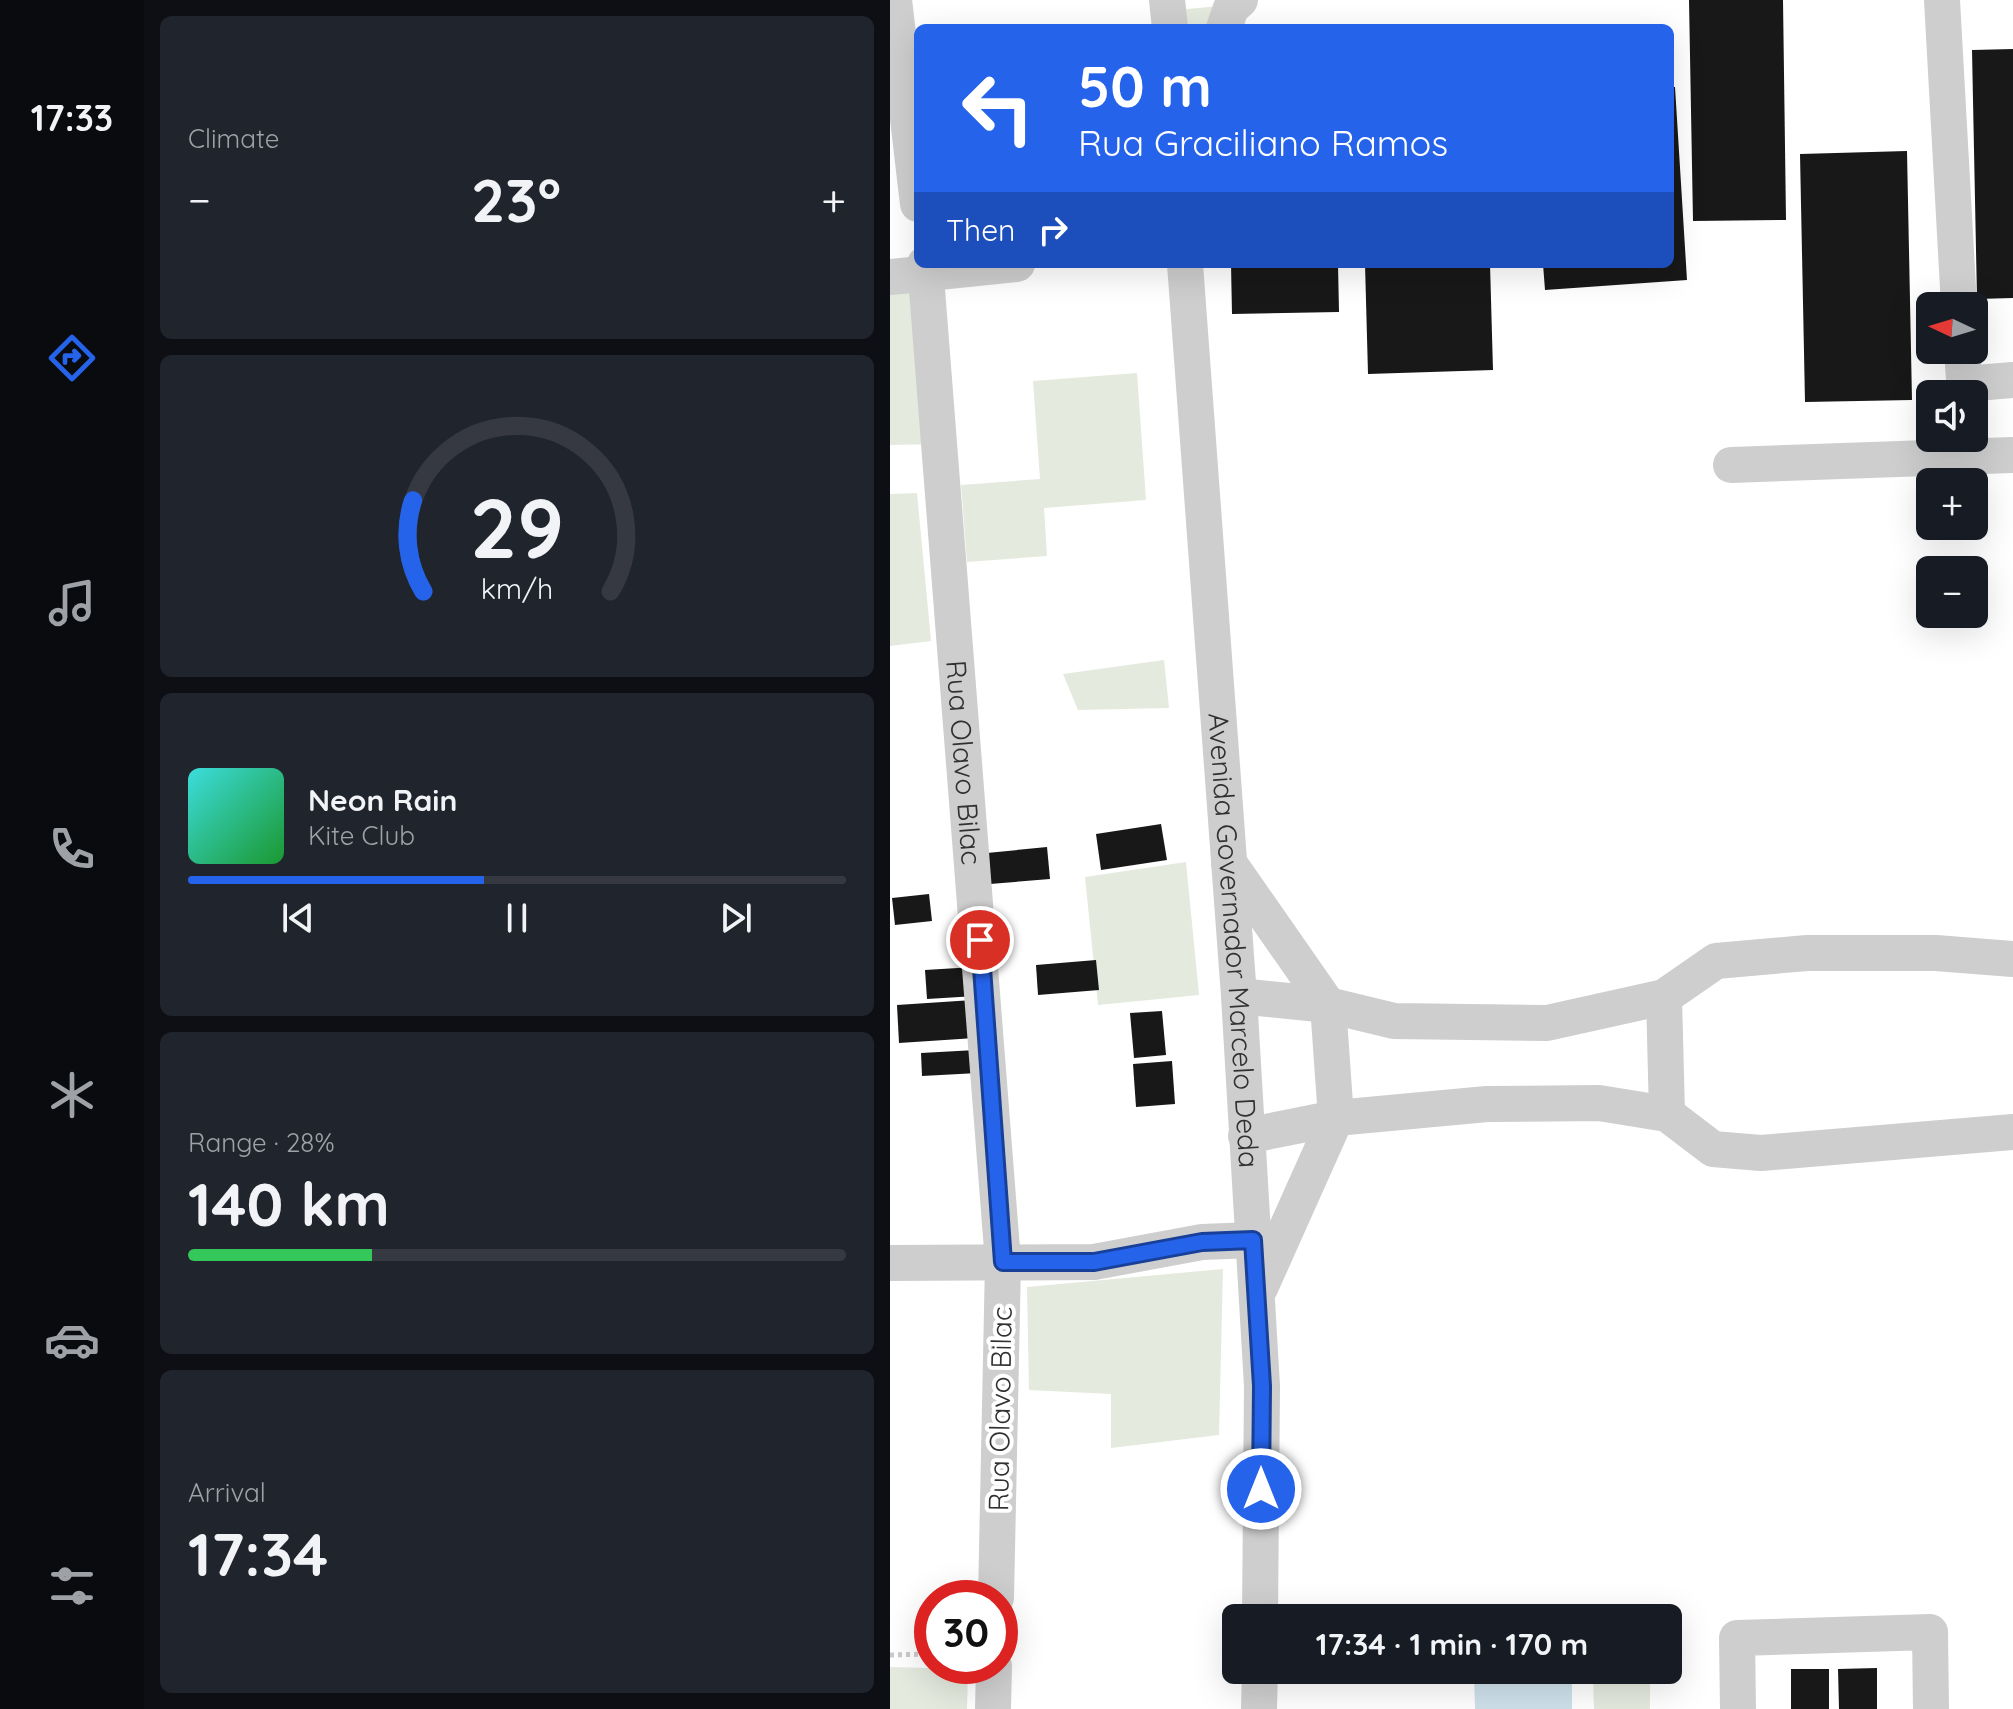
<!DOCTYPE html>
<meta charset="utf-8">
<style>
:root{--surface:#171b24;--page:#20242c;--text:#f1f3f6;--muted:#9ea1a6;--line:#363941;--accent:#2563eb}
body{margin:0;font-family:Quicksand,sans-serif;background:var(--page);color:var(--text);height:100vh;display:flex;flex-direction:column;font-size:30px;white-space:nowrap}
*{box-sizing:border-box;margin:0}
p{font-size:26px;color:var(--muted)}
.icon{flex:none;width:44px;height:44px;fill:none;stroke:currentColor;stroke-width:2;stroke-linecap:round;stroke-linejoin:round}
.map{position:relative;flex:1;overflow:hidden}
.side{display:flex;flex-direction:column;gap:16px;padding:16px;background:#0d0f14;width:746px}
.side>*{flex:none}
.top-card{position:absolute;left:24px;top:24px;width:760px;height:244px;border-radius:12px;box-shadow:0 8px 32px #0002;background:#2563eb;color:#fff;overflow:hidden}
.needle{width:52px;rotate:274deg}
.buttons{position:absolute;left:1026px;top:292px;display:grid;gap:16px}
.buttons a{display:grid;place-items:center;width:72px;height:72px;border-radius:12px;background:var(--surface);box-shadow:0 8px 32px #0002;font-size:40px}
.speed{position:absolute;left:24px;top:1580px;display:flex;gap:16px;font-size:40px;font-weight:700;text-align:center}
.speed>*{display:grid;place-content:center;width:104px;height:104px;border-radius:50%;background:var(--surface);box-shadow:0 8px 32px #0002;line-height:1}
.speed .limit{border:12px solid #d22;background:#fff;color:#111}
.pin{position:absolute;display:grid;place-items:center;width:68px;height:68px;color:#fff;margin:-34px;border:4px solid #fff;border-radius:50%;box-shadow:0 2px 8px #0007}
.me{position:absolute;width:88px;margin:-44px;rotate:0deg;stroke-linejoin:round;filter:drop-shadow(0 0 6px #0008)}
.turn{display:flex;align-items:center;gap:28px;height:168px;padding:0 32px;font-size:36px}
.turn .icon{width:104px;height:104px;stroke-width:2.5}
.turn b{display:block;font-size:56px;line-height:68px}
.then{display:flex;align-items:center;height:76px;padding:0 32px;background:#0003;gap:16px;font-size:30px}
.big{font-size:60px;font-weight:700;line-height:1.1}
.side .card{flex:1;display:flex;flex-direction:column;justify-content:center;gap:12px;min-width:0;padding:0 28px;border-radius:12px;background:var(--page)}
.side .dial{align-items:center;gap:0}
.dial svg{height:208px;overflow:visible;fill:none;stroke:var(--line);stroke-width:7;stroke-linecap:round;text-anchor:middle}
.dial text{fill:var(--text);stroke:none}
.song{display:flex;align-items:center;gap:24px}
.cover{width:96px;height:96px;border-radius:12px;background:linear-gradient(135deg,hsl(180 70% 55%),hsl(130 70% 35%))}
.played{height:8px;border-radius:4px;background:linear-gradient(90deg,var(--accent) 45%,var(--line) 45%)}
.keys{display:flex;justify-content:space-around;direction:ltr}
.heat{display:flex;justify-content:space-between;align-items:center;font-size:44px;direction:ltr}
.charge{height:12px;border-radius:6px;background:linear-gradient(90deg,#34c759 28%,var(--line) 0)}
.trip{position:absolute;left:332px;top:1604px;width:460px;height:80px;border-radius:12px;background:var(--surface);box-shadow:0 8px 32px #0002;font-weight:700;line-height:80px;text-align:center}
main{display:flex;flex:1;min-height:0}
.menu{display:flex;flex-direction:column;width:144px;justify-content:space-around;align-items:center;background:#090b0e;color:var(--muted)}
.menu .icon{width:56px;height:56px}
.menu .on{color:var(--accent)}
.menu b{font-size:36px;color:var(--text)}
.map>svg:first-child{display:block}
.green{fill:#e4eade}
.water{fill:#cee1eb}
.building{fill:#181818}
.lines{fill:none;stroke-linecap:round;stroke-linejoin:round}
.path{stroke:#cbcbcb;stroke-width:5;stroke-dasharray:4 4;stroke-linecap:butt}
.minor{stroke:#cecece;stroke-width:36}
.route-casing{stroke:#184099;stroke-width:20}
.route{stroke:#2563eb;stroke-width:14}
.labels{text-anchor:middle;stroke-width:8;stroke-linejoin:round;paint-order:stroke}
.street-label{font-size:28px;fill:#313131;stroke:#fff}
</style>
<main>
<nav class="menu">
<b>17:33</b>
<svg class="icon on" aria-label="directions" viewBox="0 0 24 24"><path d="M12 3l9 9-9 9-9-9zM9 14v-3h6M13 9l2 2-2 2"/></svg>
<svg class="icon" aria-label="music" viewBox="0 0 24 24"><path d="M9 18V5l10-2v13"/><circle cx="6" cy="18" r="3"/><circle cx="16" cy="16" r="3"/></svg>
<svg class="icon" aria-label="phone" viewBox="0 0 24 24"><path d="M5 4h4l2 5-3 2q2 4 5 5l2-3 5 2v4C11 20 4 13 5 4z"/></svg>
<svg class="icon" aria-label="climate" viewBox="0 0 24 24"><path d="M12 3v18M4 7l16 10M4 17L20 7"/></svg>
<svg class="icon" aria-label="car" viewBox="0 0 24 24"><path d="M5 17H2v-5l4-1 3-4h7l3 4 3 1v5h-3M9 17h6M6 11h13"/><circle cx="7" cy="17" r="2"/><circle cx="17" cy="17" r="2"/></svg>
<svg class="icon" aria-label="filters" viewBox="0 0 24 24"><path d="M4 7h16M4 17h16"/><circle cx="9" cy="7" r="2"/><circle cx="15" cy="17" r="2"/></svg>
</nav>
<section class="side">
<div class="card"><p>Climate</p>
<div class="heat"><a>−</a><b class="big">23°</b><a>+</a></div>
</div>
<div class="card dial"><svg viewBox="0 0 100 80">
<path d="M14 69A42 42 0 1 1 86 69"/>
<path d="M14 69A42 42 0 0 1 10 34" stroke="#2563eb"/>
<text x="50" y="56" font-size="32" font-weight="700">29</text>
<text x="50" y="72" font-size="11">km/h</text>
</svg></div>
<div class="card">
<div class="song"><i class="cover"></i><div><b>Neon Rain</b><p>Kite Club</p></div></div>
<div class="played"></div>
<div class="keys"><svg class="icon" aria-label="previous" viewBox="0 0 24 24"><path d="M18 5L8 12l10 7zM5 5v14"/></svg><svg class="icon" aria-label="pause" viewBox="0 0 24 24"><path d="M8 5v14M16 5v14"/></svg><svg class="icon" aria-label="next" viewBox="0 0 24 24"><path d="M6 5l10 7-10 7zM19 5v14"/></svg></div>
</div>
<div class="card"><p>Range · 28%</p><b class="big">140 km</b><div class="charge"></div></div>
<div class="card"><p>Arrival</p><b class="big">17:34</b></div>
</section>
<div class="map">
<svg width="1123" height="1709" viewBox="0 0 1123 1709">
<rect width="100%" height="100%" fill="#fff"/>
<g class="green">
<polygon points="329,6 319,28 280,28 278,11"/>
<polygon points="36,274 50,444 0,445 0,277"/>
<polygon points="247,373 256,500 154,508 157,556 77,562 71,485 150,479 143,381"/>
<polygon points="27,493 41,641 0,646 0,494"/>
<polygon points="274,660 279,708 188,710 173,674"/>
<polygon points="296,862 309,995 208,1005 195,877"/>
<polygon points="333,1269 329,1435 221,1448 221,1394 139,1390 137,1287"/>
<polygon points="0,1667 78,1669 77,1709 0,1709"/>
<polygon points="760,1676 760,1709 704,1709 703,1677"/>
</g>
<polygon class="water" points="682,1674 682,1709 585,1709 584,1675"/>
<g class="building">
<polygon points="799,0 893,0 896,220 803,221"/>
<polygon points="1123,49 1123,298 1087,299 1082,50"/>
<polygon points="780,87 785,87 797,280 655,290 653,264 780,264"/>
<polygon points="1017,151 1022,400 915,402 910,154"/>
<polygon points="341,264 448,264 449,312 342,314"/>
<polygon points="475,264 600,264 603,370 478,374"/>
<polygon points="271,824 277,860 211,870 206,834"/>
<polygon points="157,847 160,879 100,884 97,853"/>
<polygon points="39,894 42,921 5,925 2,898"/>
<polygon points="206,960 209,990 148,995 146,965"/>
<polygon points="84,967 86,996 37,999 35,970"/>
<polygon points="83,1000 85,1038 9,1043 7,1005"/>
<polygon points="272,1011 276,1055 244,1058 240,1013"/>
<polygon points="86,1050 88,1073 32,1076 31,1053"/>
<polygon points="282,1061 285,1104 246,1107 243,1064"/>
<polygon points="987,1668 987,1709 949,1709 948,1669"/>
<rect x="901" y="1669" width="38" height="40"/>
</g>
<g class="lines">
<polyline class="path" points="0,1655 42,1654"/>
<g class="minor">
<polyline points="4,0 28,204"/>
<polyline points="277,0 280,28"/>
<polyline points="1052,0 1069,306"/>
<polyline points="334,28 341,8 350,0"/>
<path id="s1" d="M35,264L113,1262L106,1598"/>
<path id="s2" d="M295,264L349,996L372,1386L370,1618"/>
<polyline points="0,277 127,264"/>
<polyline points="1072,350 1075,394"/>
<polyline points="1074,384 1123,380"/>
<polyline points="841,465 1123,455"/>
<polyline points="339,863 438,1005 446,1118 370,1288"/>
<polyline points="349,996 438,1005 504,1021 657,1023 774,997 826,961 917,953 1046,953 1123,959"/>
<polyline points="774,997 777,1114"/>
<polyline points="356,1136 446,1118 597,1104 709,1103 777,1114 823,1149 871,1153 1123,1132"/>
<polyline points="0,1263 204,1262 312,1242 363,1240"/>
<polyline points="103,1709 104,1666"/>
<polyline points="369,1709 370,1670"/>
<polyline points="848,1709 847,1638 1040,1632 1041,1709"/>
</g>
</g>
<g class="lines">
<defs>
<polyline id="route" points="90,940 113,1262 204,1262 312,1242 363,1240 372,1386 371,1489"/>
</defs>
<use href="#route" class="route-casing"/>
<use href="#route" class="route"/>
</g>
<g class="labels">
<g class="street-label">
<text dy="10" stroke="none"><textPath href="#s1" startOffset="500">Rua Olavo Bilac</textPath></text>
<text dy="10" stroke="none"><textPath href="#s2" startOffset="678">Avenida Governador Marcelo Deda</textPath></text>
<text transform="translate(110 1409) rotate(-89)" y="10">Rua Olavo Bilac</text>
</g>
</g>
</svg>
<div class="buttons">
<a><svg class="needle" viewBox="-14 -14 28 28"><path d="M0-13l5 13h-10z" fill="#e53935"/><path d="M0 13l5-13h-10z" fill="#9ea1a6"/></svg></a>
<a><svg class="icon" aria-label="sound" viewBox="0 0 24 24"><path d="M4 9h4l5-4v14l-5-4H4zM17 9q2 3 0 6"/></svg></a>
<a>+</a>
<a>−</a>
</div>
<div class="speed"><div class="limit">30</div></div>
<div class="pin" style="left:90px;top:940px;background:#d93025"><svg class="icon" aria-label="arrive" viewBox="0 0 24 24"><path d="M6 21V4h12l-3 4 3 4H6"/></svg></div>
<svg class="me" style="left:371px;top:1489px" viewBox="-20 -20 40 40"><circle r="17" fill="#2563eb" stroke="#fff" stroke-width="3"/><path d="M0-11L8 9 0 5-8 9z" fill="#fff"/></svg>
<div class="trip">17:34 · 1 min · 170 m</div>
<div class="top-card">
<div class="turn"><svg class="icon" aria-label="left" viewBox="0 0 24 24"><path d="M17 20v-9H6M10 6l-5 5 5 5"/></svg><div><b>50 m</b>Rua Graciliano Ramos</div></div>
<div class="then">Then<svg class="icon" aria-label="right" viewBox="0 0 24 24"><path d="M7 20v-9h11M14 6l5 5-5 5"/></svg></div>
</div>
</div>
</main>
